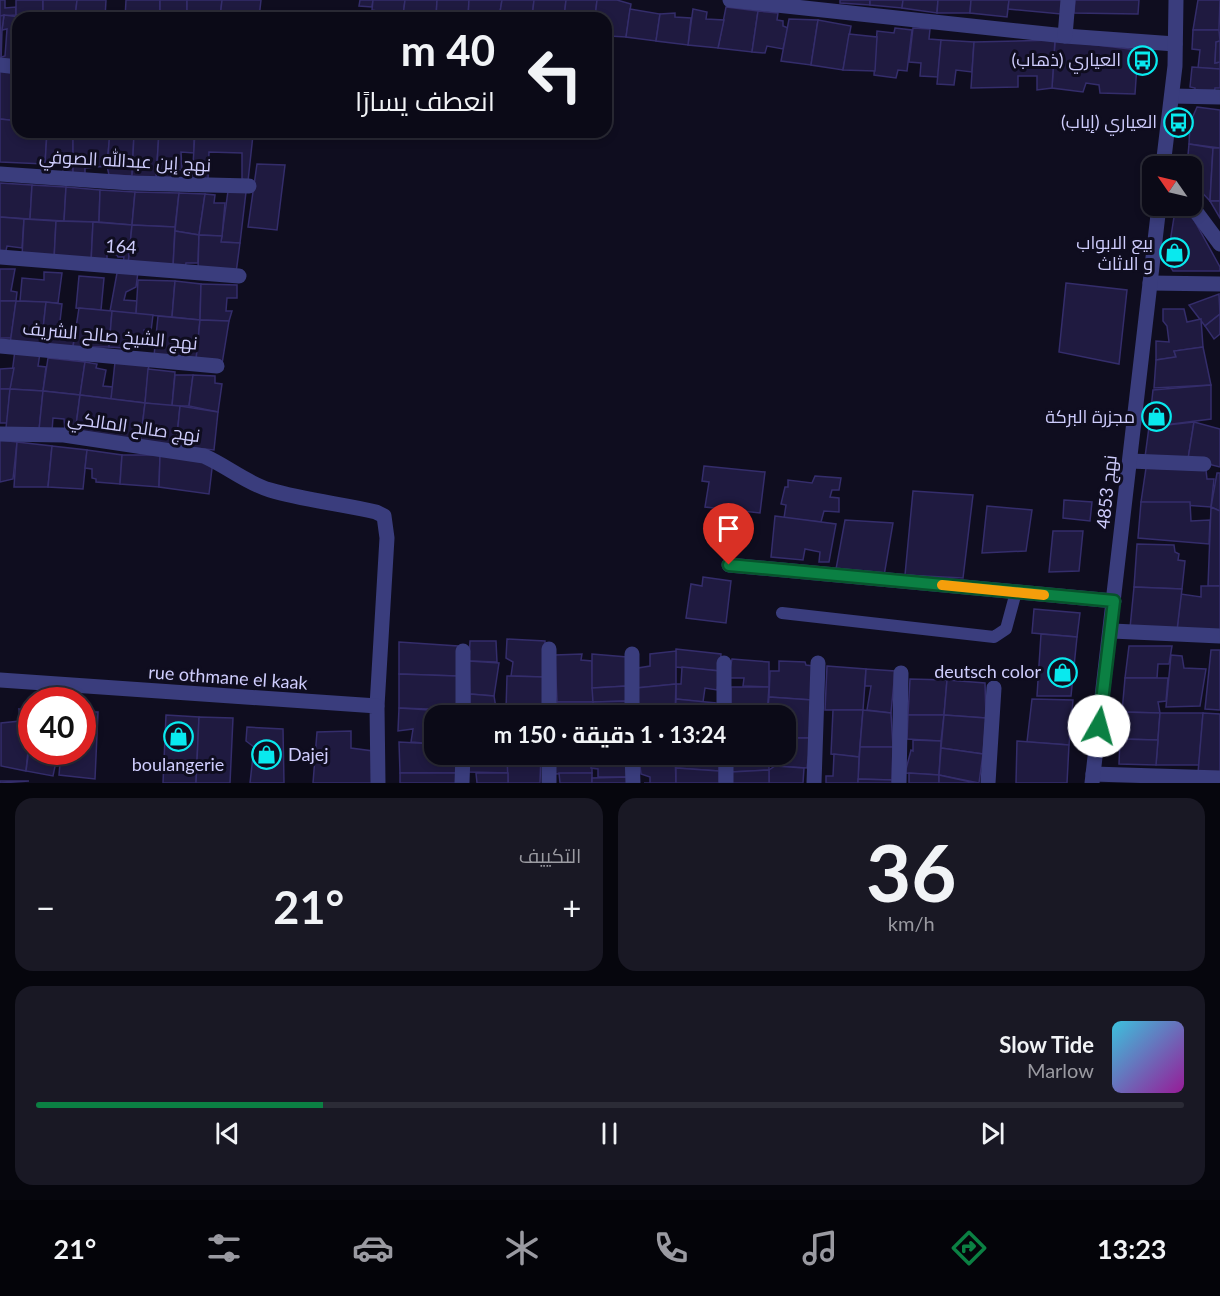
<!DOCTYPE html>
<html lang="ar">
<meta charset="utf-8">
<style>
:root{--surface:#0b0a17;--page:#191824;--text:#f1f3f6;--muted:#9a9aa1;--line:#2b2b36;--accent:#0b8043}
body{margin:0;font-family:Lato,Cairo,sans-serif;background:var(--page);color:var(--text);direction:rtl;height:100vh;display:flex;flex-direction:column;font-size:22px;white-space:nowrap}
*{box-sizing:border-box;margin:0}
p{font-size:20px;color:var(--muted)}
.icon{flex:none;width:33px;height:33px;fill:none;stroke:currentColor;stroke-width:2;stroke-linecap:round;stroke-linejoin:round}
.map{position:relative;height:783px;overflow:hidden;direction:ltr}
.drawer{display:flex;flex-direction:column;gap:15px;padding:15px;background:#06060d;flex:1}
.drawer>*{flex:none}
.banner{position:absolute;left:12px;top:12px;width:600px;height:126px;border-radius:18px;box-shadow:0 3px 9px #0003,0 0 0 2px var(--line);direction:rtl;background:#0b0a17;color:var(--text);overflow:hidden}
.needle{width:39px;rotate:304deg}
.fabs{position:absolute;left:1142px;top:156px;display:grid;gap:12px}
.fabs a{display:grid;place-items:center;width:60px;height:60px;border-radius:12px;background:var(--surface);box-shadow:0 3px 9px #0003,0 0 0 2px var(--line);font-size:30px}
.speed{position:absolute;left:18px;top:687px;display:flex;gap:12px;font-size:30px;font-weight:700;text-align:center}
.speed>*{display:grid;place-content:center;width:78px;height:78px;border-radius:50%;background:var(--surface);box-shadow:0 3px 9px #0003,0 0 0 2px var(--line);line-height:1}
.speed .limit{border:9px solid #d22;background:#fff;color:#111}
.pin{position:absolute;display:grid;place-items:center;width:51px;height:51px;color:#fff;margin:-62px -26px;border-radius:50% 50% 50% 0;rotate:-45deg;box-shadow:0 0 6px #0007}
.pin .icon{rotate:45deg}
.me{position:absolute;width:66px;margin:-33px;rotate:7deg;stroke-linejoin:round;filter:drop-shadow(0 0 4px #0008)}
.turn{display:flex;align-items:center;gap:21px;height:126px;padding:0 18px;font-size:27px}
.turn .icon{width:78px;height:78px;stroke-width:2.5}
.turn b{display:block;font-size:42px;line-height:51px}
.big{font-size:45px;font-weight:700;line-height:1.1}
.drawer .card{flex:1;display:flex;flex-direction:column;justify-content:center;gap:9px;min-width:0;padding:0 21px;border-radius:18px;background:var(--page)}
.drawer .dial{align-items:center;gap:0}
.dial b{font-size:78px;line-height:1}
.song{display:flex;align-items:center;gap:18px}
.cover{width:72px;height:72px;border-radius:9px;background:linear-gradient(135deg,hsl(190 70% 55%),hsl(300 70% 35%))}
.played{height:6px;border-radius:3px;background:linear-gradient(90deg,var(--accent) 25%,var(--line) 25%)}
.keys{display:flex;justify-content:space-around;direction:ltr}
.heat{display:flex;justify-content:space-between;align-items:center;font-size:33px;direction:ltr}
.drawer .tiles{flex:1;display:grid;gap:15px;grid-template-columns:1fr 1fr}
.card:last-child{grid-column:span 2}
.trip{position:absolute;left:424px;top:705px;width:372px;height:60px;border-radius:18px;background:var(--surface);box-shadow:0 3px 9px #0003,0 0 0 2px var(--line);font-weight:700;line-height:60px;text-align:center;direction:rtl}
.dock{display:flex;height:96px;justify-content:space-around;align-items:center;background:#040409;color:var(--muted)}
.dock .icon{width:42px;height:42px}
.dock .active{color:var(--accent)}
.dock b{font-size:27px;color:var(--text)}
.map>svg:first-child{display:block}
.building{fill:#1f1a40;stroke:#342d6b;stroke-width:1.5}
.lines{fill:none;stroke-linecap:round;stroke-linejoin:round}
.service{stroke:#3a3d7d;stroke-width:12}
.minor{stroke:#3a3d7d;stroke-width:15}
.tertiary{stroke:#3a3d7d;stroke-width:15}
.route-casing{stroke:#07532c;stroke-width:15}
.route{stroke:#0b8043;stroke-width:10}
.slow{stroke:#f59e0b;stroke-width:10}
.labels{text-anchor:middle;stroke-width:6;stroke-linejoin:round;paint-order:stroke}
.poi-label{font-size:18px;fill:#cfcdfd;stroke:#0f0d1f;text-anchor:end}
.street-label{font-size:18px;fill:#cfcdfd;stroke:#0f0d1f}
</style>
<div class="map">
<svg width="1220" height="783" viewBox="0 0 1220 783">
<rect width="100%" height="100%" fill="#0f0d1f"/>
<g class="building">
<polygon points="0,0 5,0 5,8 16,7 16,15 0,16"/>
<polygon points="16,0 43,0 43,18 16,15"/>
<polygon points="43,0 77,0 75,18 43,18"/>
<polygon points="77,0 106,0 105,18 75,18"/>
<polygon points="126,0 160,0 160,18 125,18"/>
<rect x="160" y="0" width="27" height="18"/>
<polygon points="187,0 222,0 220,18 187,18"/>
<polygon points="222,0 261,0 259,18 220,18"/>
<polygon points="360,0 373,0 372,7 359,6"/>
<polygon points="373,0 405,0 403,16 372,10"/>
<polygon points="405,0 437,0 436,18 403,16"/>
<polygon points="437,0 469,0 468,18 436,18"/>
<polygon points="469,0 502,0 499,18 468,18"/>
<polygon points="502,0 534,0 532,18 499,18"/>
<polygon points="534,0 566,0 564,18 532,18"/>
<polygon points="566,0 597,0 595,18 564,18"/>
<polygon points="597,0 617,0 631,4 626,37 609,36 606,18 595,18"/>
<polygon points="840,0 870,0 870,5 840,3"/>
<polygon points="870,0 903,0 902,8 870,5"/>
<polygon points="903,0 938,0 937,13 902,8"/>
<polygon points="938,0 971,0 970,13 937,13"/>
<polygon points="971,0 1009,0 1007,17 970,13"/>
<polygon points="1009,0 1063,0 1061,14 1008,9"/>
<polygon points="1075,0 1139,0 1138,14 1074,13"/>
<polygon points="1198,0 1220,0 1219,30 1193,30"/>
<polygon points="726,7 758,11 752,52 718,48"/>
<polygon points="630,9 660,14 656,41 626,37"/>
<polygon points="693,9 707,12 706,19 724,20 718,48 688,45"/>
<polygon points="758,11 778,13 777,20 783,21 783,26 788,28 783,49 767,46 765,53 752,52"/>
<polygon points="675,13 675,17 691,18 688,45 656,41 660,14"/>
<polygon points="4,15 28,18 18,18 18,64 1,62 1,57 5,56 7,29 2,30"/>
<polygon points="4,15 2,30 1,62 0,16"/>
<polygon points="789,19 818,20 811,65 781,61"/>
<polygon points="818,20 851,26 843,70 811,65"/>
<polygon points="895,28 912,30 907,71 898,70 896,78 874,75 877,31 894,33"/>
<polygon points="913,28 930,29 929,39 941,40 938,77 920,76 921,63 909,62"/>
<polygon points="1193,30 1219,30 1220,41 1216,42 1215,63 1220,62 1220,69 1198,68 1200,50 1192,49"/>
<polygon points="849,34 877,37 875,71 843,70"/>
<polygon points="941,40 974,42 972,72 956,70 954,85 937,84"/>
<polygon points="1055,40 1138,50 1135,94 1100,93 1099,85 1086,83 1083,92 1052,88"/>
<polygon points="1055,40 1052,88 1037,90 1037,76 1018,76 1018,87 971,88 974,42"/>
<polygon points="1220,41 1220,62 1215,63 1216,42"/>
<polygon points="1192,67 1220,69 1220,88 1215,88 1214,94 1194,94 1195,88 1190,87"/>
<polygon points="0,70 18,72 18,121 0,119"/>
<polygon points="1197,107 1220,110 1220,148 1189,144 1190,123"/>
<polygon points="0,119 18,121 18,132 47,132 45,164 0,162"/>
<polygon points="47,132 73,132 73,173 63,172 63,165 45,164"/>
<polygon points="73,132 110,132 107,166 85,168 85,175 73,173"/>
<polygon points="110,132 134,134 132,176 109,175 107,166"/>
<polygon points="159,132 156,179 132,176 134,134"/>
<polygon points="159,132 194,134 194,153 181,152 182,170 174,170 173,178 156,179"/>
<polygon points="166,132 195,132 194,134"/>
<polygon points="195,132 253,135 248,181 242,179 242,153 209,152 208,180 192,181"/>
<polygon points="1189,144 1213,148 1210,201 1191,181 1191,166 1187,166"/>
<polygon points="1213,148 1220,148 1220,201 1210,201"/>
<polygon points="257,164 285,165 277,230 248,227"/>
<polygon points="0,183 32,185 30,219 0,217"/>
<polygon points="32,185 66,187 64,221 30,219"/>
<polygon points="66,187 100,190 99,222 64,221"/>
<polygon points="100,190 135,192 132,225 99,222"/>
<polygon points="228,191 246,192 240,243 221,242"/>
<polygon points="135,192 179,193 175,227 132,225"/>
<polygon points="179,193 205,194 199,235 175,231"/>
<polygon points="205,194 215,195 214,203 225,203 222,236 199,235"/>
<polygon points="1210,201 1220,201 1220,218"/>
<polygon points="1188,209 1220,267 1220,271 1173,271 1167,261 1175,211"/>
<polygon points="0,217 24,219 22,248 7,246 5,255 0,254"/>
<polygon points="24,219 56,221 54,260 22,257"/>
<polygon points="56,221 93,222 91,263 54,260"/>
<polygon points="93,222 132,225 128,265 123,264 124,257 118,257 117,255 107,254 107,263 91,263"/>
<polygon points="132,225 175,227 173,267 128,265"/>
<polygon points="175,231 199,235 198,263 186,263 185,268 173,267"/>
<polygon points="199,235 222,236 221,242 240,243 236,273 198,270"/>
<polygon points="0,269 15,269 11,291 17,292 16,301 0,301"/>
<polygon points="44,272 62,273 58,303 20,301 22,278 44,280"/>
<polygon points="138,272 136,287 126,292 124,300 137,301 136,314 110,311 117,273"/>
<polygon points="79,276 104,278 101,310 76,308"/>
<polygon points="138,280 175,281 172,317 136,314"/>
<polygon points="175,281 201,284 200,320 172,317"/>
<polygon points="1066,283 1127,290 1119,364 1059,352"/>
<polygon points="201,284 237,285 237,298 227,298 226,311 232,311 229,321 200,320"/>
<polygon points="1219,294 1220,314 1205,326 1189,305"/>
<polygon points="0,301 16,301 11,338 0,338"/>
<polygon points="16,301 46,302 41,347 10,344"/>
<polygon points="46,302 62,304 59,330 75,330 73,347 41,347"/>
<polygon points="79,308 112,311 109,347 73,347"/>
<polygon points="1163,309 1184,309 1187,322 1201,319 1203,347 1174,351 1176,357 1156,360 1156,341 1169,342 1167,326 1163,321"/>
<polygon points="112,311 153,315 151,331 144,330 142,347 130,346 129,355 122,354 123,348 109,347"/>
<polygon points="1220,314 1220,334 1214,339 1205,326"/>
<polygon points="158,316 200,320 196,360 154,356"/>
<polygon points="200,320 229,321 222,364 196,360"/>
<polygon points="1203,347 1211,385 1154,388 1156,360 1176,357 1174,351"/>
<polygon points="15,350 40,353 38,366 46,367 43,391 10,389"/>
<polygon points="48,358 85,362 80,395 43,391"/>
<polygon points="85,362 97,364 96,368 106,370 103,386 113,387 111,399 80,395"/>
<polygon points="115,362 149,364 145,403 111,399"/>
<polygon points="14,368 10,389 0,389 0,369"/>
<polygon points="148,369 175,372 172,406 145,403"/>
<polygon points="175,375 193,375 189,406 172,406"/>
<polygon points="193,375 215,376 215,383 222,384 218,412 189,406"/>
<polygon points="1211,385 1211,419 1149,427 1153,390"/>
<polygon points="0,389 10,389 7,423 0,423"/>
<polygon points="10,389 43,391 39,430 6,428"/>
<polygon points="43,391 80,395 75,433 65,431 64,419 53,418 52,431 39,430"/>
<polygon points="80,395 145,403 140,444 75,433"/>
<polygon points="145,403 180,406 176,446 140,444"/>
<polygon points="180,406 218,412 214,450 176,446"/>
<polygon points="1194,422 1188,459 1145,457 1149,427"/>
<polygon points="1194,422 1220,429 1220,467 1188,459"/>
<polygon points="0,440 17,442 13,479 0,482"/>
<polygon points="17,442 52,446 48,487 14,487"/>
<polygon points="52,446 87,450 83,489 48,487"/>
<polygon points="87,450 122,455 120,484 96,482 96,479 92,478 92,469 85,468"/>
<polygon points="122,455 160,455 159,487 120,484"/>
<polygon points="160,455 213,460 209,494 159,487"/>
<polygon points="704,466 765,472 760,513 705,507 709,482 702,481"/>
<polygon points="1146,468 1206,470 1207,479 1214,479 1211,507 1141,502"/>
<polygon points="1217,473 1220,473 1220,511 1211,507"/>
<polygon points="815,476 841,478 839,490 832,490 830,497 839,498 839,512 824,511 821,522 784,518 786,505 781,504 785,487 788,487 788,480 812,483"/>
<polygon points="913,491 973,495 963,578 905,575"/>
<polygon points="1064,500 1092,502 1090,521 1063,518"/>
<polygon points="1141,502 1190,502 1191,521 1210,520 1209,544 1138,538"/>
<polygon points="987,506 1032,510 1026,551 982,553"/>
<polygon points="1211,507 1220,511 1220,586 1208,586"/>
<polygon points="775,516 836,524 829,562 819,562 820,552 805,549 803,560 771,557"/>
<polygon points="845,520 893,523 884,576 836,569"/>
<polygon points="1053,531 1083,531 1079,571 1049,572"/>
<polygon points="1137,544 1174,545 1175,552 1179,554 1178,560 1185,561 1182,589 1134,587"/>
<polygon points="703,577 731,581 726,623 686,618 691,584 702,586"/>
<polygon points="1201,586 1220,586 1220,631 1177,630 1181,594 1201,597"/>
<polygon points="1134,587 1182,589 1177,630 1130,628"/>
<polygon points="1034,609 1080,613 1077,637 1032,633"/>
<polygon points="1041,634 1077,637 1071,696 1037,696"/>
<polygon points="507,639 545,641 545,677 511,676 513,662 506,658"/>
<polygon points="470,641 496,641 497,662 469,661"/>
<polygon points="399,642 458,646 457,676 399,674"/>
<polygon points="1129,646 1172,646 1169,664 1158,664 1157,678 1125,678"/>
<polygon points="676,649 721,654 720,671 675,667"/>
<polygon points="1211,650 1220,650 1220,710 1205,709"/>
<polygon points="676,651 676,684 636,688 638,668 650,666 650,654"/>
<polygon points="582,654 581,660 592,661 593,702 557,702 555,655"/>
<polygon points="592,654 627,657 627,686 592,688"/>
<polygon points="1171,655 1182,656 1184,668 1206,669 1200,706 1166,707"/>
<polygon points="732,659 769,662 769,687 743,686 744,678 728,678"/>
<polygon points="469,661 499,663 494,696 470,694"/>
<polygon points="779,661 805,662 806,665 813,666 812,700 769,697 770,671 779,671"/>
<polygon points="827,666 866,669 863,710 825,710"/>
<polygon points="682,667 720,671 717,690 705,688 703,702 676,699 676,684 681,684"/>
<polygon points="866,669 895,671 891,713 867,710 871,686 865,686"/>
<polygon points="399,674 457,676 458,710 399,708"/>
<polygon points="507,676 545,677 545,712 506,710"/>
<polygon points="1125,678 1168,678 1166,701 1158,702 1160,713 1122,712"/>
<polygon points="910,679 947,680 944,715 908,715"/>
<polygon points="947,680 985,683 986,718 944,715"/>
<polygon points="676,684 675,716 638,716 636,688"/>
<polygon points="627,686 627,701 593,702 592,688"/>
<polygon points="731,687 769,687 767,716 731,716"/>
<polygon points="470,694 494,696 496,708 502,716 469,716 469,713 484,712 483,707 470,708"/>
<polygon points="769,697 812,700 811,738 786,738 786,716 767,716"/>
<polygon points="676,699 716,703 717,716 675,716"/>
<polygon points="1032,699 1073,700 1069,745 1027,742"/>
<polygon points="627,701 627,716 592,716 593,702"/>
<polygon points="557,702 593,702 592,716 554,716"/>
<polygon points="399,708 445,711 446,716 435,716 435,744 411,742 413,729 398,731"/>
<polygon points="19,709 32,711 26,771 1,766 1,723 20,721"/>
<polygon points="506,710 541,711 541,716 506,716"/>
<polygon points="833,710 863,710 859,757 831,754"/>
<polygon points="863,710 891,713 893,747 860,747"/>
<polygon points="82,712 98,712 95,779 59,775 61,752 82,752"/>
<polygon points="1122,712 1160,713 1158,740 1120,739"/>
<polygon points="1160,713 1203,713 1199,765 1156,765"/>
<polygon points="1203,713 1220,714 1220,774 1198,773"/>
<polygon points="166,715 199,717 196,783 163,783"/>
<polygon points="908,715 944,715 941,741 907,739"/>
<polygon points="944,715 986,718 983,754 941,748"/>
<polygon points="199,717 233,718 230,783 196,783"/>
<polygon points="32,726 32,752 58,752 53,776 26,771"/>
<polygon points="247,727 283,729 284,783 250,783 254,747 246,741"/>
<polygon points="351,731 351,748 373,751 372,783 313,783 317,732"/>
<polygon points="786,738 811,738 807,768 775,766 777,755 767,757 768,754 786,754"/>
<polygon points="1120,739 1158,740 1156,765 1119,764"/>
<polygon points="913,740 941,741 939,775 905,773 911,750 913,751"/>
<polygon points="1017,741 1069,745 1067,783 1016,783"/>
<polygon points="399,742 435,744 435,754 457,754 457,773 400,773"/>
<polygon points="860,747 893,747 892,780 858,779"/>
<polygon points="941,748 983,754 979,783 939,775"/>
<polygon points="468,754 507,754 508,773 469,772"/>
<polygon points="507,754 541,754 540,783 508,783"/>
<polygon points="553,754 592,754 592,773 553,774"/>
<polygon points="592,754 619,754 618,763 628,761 630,777 598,777 598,769 591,768"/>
<polygon points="675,754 719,754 719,771 676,768"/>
<polygon points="675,754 676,783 644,783 650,783 650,777 641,774 639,757"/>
<polygon points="731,754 769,754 769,770 731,772"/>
<polygon points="834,754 859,757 858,783 826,783 826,776 833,776"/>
<polygon points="775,766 804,768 803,783 769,783 769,770"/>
<polygon points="676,768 719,771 719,783 676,783"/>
<polygon points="769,770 769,783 731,783 731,772"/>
<polygon points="400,773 457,773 456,783 400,783"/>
<polygon points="476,773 508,773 508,783 477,783"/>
<polygon points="559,773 592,773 592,783 560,783"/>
<polygon points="909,773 939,775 939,783 909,783"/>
<polygon points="939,775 975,783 939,783"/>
<polygon points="630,777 630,783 592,783 592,778"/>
<polygon points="858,779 892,780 892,783 858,783"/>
<polygon points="0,781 29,781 0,783"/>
</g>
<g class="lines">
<polyline class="service" points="782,613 994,637 1006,629 1016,592"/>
<g class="minor">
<polyline points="730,0 1065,36 1175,44"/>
<polyline points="1065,36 1068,0"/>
<polyline points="0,65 18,67"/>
<polyline points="1172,96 1220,97"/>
<polyline points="0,174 131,183 249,186"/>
<polyline points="1191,205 1220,244"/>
<polyline points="0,257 239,276"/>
<polyline points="1150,283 1220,284"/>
<polyline points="0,346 217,366"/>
<path d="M0,434L64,435L204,456C227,466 246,483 270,490C304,500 341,504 376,512L384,516L387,538L377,706"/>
<polyline points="1130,461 1204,464"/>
<polyline points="729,565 1114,601"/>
<polyline points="1112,631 1220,636"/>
<polyline points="549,649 549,716"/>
<polyline points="463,651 463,716"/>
<polyline points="632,654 632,716"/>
<polyline points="724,663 724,716"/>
<polyline points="0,680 377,706 378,783"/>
<polyline points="632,754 633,783"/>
<polyline points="1093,774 1220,778"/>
<polyline points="462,783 463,754"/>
<polyline points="549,783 549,754"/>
<polyline points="726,783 726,754"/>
<polyline points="814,783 818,663"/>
<polyline points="899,783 901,673"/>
<polyline points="988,783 994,688"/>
</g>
<g class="tertiary">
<polyline points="1163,166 1175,66 1176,0"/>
<polyline points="1092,783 1159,206"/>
</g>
</g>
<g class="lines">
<defs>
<polyline id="route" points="729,565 1114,601 1099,726"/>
</defs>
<use href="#route" class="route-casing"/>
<use href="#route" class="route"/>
<polyline class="slow" points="942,585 1044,595"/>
</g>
<defs>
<symbol id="bus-ring" viewBox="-11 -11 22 22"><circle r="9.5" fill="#0f0d1f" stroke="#09e9ee" stroke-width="1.5"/><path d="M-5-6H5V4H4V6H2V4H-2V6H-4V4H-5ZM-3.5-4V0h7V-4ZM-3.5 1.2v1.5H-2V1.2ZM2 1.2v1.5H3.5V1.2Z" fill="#09e9ee"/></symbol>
<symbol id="shop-ring" viewBox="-11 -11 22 22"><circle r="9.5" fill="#0f0d1f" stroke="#09e9ee" stroke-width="1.5"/><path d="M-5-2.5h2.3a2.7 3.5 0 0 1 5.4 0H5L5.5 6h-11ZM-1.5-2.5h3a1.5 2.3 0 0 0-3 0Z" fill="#09e9ee"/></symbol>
</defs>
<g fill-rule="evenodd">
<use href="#bus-ring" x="1126" y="44" width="33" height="33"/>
<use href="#bus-ring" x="1162" y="106" width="33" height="33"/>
<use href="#shop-ring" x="1158" y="236" width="33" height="33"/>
<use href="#shop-ring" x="1140" y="400" width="33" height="33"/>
<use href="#shop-ring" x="1046" y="656" width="33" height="33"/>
<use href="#shop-ring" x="162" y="720" width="33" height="33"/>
<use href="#shop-ring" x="250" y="738" width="33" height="33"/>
</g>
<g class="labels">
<g class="poi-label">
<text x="1121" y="66">العياري (ذهاب)</text>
<text x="1157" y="128">العياري (إياب)</text>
<text x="1153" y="249">بيع الابواب<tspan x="1153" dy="21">و الاثاث</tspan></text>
<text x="1135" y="423">مجزرة البركة</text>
<text x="1041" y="678">deutsch color</text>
<text x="288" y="761" text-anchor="start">Dajej</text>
<text x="178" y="771" text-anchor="middle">boulangerie</text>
</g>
<g class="street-label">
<text transform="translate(125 161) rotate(3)" y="6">نهج إبن عبدالله الصوفي</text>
<text transform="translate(121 247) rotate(4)" y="6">164</text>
<text transform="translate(110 336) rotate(5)" y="6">نهج الشيخ صالح الشريف</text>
<text transform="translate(134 427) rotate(8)" y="6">نهج صالح المالكي</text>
<text transform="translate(1107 492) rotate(-84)" y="6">نهج 4853</text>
<text transform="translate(228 678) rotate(4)" y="6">rue othmane el kaak</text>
</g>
</g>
</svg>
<div class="fabs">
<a><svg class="needle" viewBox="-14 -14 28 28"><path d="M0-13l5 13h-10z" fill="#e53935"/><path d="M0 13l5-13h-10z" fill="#9a9aa1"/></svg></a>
</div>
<div class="speed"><div class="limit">40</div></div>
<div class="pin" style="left:729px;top:565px;background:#d93025"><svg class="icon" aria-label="arrive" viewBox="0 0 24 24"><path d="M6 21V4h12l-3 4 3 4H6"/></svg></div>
<svg class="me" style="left:1099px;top:726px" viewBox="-20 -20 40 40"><circle r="19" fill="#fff"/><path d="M0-13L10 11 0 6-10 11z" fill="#0b8043"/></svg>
<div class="trip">13:24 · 1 دقيقة · 150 m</div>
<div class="banner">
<div class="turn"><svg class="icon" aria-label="left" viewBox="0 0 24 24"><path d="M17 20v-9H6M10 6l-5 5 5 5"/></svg><div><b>40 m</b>انعطف يسارًا</div></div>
</div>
</div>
<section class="drawer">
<div class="tiles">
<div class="card dial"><b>36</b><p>km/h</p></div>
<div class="card"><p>التكييف</p>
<div class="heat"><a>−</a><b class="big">21°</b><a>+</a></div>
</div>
<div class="card">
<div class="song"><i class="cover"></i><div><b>Slow Tide</b><p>Marlow</p></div></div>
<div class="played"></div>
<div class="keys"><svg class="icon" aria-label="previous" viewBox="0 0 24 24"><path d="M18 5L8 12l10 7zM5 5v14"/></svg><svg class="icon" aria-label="pause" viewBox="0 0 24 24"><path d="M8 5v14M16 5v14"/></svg><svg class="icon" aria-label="next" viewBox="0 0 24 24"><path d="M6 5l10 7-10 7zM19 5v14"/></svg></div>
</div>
</div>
</section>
<nav class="dock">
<b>13:23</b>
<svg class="icon active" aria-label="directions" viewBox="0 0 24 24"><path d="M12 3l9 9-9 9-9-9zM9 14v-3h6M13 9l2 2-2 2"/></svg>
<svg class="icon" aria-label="music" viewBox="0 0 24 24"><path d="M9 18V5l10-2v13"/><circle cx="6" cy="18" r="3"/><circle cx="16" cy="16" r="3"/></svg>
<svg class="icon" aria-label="phone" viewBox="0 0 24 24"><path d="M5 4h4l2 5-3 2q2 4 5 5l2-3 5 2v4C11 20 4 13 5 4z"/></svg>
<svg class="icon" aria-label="climate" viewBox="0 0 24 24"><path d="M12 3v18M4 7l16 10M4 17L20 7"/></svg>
<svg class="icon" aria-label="car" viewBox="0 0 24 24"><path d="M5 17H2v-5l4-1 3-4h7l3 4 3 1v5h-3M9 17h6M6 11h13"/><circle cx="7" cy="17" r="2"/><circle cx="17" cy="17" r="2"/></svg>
<svg class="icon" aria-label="filters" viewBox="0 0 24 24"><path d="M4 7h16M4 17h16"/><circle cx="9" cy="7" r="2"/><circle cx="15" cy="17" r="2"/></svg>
<b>21°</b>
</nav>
